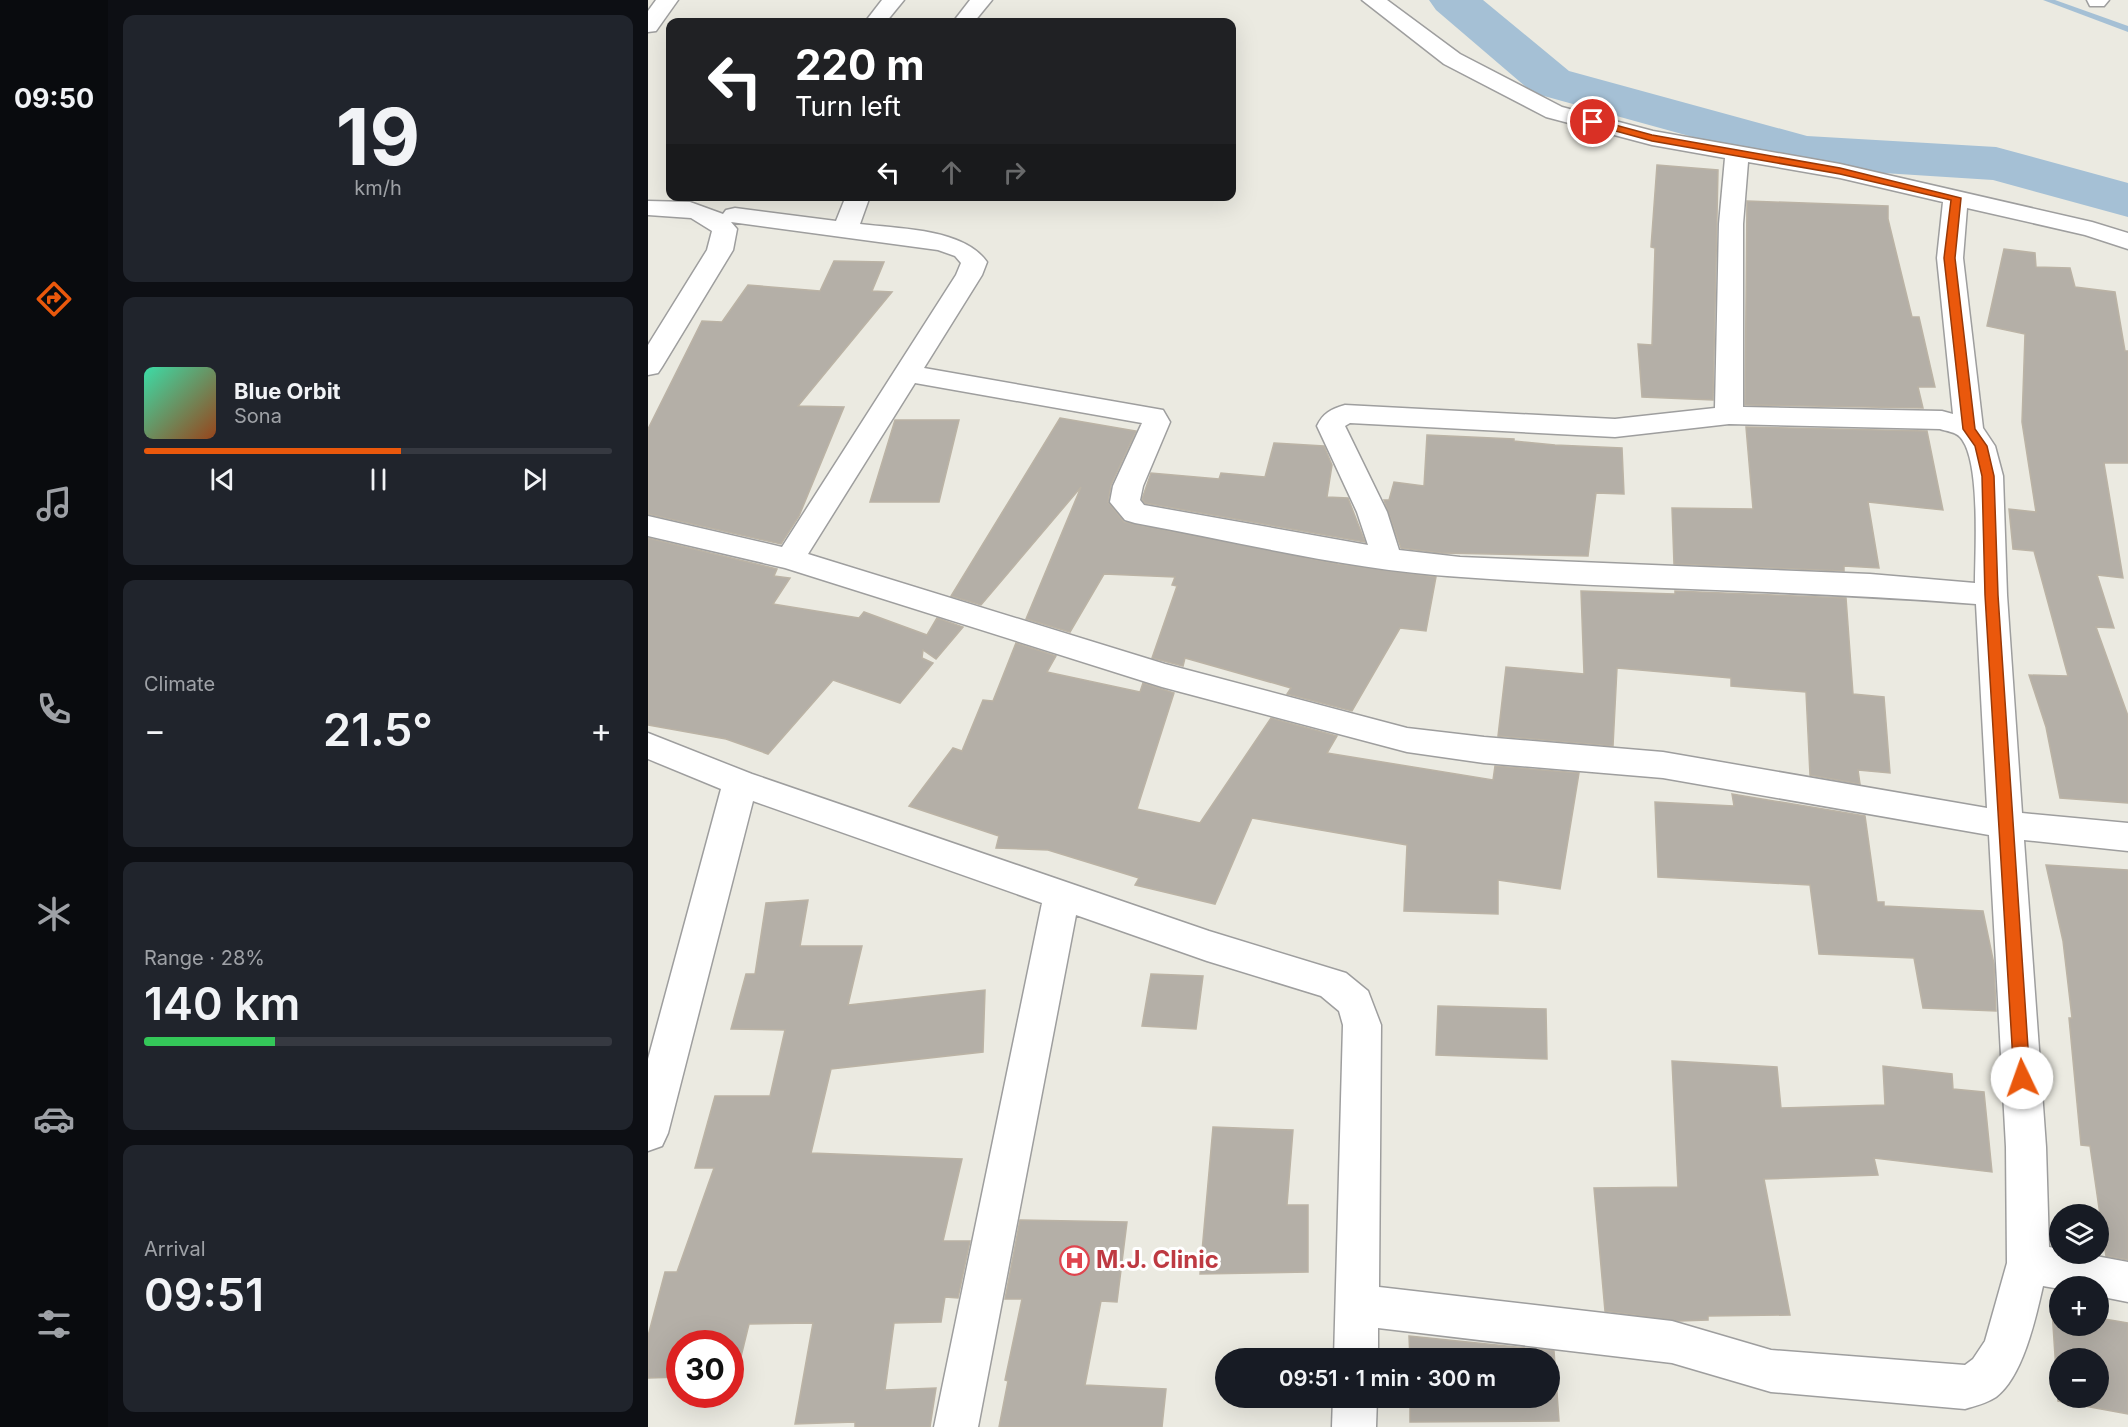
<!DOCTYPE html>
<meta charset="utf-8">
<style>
:root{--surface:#171b24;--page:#20242c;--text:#f1f3f6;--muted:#9ea1a6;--line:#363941;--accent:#ea580c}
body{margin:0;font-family:Inter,sans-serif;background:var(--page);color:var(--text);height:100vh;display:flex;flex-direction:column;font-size:22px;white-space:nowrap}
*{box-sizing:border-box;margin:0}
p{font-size:20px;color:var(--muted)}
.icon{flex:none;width:33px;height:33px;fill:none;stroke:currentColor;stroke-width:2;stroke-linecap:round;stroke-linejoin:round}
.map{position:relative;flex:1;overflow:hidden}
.sheet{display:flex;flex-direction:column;gap:15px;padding:15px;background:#0d0f14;width:540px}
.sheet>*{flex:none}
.top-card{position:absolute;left:18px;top:18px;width:570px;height:183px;border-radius:12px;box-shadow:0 6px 24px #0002;background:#202124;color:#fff;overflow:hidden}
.tools{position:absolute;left:1401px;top:1204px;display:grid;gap:12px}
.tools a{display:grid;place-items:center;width:60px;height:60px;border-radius:50%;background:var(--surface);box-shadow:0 6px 24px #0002;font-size:30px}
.speed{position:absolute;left:18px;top:1330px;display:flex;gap:12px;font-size:30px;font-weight:700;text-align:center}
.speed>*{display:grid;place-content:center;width:78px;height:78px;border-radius:50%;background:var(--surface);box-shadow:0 6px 24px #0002;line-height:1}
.speed .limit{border:9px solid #d22;background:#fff;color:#111}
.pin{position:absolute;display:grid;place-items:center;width:51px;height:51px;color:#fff;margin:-26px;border:3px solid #fff;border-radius:50%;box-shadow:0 2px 6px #0007}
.me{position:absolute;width:66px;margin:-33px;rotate:357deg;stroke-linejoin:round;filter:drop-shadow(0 0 4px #0008)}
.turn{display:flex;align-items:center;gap:21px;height:126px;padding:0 30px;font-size:27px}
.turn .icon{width:78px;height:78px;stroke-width:2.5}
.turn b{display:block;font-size:42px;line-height:51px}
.lanes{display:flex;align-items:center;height:57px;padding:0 30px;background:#0003;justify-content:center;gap:30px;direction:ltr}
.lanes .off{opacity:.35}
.big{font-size:45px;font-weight:600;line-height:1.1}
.sheet .widget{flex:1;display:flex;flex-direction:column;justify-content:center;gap:9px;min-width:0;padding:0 21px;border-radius:12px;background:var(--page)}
.sheet .dial{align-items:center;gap:0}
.dial b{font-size:78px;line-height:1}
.song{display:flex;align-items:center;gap:18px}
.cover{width:72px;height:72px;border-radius:9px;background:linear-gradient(135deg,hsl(160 70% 55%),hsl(20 70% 35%))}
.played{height:6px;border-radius:3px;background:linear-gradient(90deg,var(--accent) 55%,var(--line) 55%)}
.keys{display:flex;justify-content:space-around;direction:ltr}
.heat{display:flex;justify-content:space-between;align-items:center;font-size:33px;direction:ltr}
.charge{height:9px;border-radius:4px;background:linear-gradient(90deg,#34c759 28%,var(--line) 0)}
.trip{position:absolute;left:567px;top:1348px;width:345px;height:60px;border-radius:30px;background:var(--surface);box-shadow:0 6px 24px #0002;font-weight:600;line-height:60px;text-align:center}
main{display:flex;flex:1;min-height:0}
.menu{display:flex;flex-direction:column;width:108px;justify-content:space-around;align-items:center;background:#090b0e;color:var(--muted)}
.menu .icon{width:42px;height:42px}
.menu .current{color:var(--accent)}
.menu b{font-size:27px;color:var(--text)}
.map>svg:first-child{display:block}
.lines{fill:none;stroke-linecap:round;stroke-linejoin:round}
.stream{fill:#a5c0d5;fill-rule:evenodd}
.river{fill:#a5c0d5;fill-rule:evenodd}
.building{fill:#b4afa7;stroke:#bbb3a5;stroke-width:1.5;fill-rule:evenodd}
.street-casing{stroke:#9e9e9e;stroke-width:3}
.street{fill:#fff;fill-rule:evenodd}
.route{fill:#ea580c;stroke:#983908;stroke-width:1.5}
.labels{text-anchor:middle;stroke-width:6;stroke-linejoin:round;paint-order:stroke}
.near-health-label{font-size:24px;font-weight:bold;fill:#be3a42;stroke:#fff;text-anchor:start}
</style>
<main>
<nav class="menu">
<b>09:50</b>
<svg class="icon current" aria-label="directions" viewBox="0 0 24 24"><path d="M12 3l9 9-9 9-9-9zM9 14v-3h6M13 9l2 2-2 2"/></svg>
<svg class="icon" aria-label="music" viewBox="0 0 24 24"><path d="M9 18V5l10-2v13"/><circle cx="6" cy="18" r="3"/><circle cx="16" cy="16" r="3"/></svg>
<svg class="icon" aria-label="phone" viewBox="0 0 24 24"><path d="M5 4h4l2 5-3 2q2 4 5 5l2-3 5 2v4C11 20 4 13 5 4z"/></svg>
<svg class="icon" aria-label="climate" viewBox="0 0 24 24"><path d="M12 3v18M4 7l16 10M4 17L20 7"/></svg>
<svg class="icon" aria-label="car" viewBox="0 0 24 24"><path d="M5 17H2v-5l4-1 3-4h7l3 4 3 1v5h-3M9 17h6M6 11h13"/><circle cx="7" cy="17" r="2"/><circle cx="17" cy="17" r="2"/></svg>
<svg class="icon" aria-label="filters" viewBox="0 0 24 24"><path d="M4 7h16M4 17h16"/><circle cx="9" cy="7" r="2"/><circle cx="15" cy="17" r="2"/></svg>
</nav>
<section class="sheet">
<div class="widget dial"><b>19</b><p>km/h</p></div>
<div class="widget">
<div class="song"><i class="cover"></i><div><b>Blue Orbit</b><p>Sona</p></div></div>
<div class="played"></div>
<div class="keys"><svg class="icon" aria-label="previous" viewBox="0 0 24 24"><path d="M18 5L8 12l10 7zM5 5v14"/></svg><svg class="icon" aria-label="pause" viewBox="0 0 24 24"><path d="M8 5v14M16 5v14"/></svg><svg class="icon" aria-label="next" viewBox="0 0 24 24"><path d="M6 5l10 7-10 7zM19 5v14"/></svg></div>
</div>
<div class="widget"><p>Climate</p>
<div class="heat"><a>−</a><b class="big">21.5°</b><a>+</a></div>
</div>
<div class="widget"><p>Range · 28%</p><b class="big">140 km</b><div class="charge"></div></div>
<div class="widget"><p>Arrival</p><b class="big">09:51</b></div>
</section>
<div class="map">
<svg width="1480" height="1427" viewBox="0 0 1480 1427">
<rect width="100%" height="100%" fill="#ebeae1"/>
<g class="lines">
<polygon class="stream" points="1395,0 1407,0 1480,26 1480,32"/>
<polygon class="river" points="781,0 835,0 921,71 1159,136 1348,147 1480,183 1480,217 1345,180 1157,168 885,93 788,10"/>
</g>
<g class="building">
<polygon points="1009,165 1070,170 1065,400 994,397 990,344 1004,345 1007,248 1003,247"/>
<polygon points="1099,201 1240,206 1240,219 1264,317 1271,317 1287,387 1270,387 1275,408 1097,405"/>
<polygon points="1356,249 1387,253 1388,267 1422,268 1427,287 1467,292 1477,351 1480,351 1480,463 1456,463 1475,578 1449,575 1466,628 1448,627 1480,716 1480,803 1412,798 1398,727 1381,675 1420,676 1386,551 1365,549 1361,509 1388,512 1374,422 1377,334 1339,326"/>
<polygon points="186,261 236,262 224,291 244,292 150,406 196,407 151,516 133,544 0,514 0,429 54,321 74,322 100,285 172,291"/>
<polygon points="412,418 488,431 463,485 460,502 476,522 690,564 788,577 778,631 752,628 704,711 639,694 643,688 537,658 535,666 504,658 529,586 524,585 527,577 456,574 422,632 378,619 433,487 333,605 303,596"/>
<polygon points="247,420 311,420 291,502 222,502"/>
<polygon points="1098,427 1279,431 1295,510 1220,502 1231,568 1196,566 1196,571 1026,564 1024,508 1105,509"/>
<polygon points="779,435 866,439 866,441 907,445 974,448 976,494 948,493 940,556 793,553 753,548 736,500 741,500 746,482 776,486"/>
<polygon points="626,443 676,446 684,465 679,497 700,498 717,542 497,503 494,499 503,473 571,479 573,473 617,477"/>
<polygon points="0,538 129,569 126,576 142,578 125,604 211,618 216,612 279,635 289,618 315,627 288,659 275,650 274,658 285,663 252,703 185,680 120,754 78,739 0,725"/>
<polygon points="933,591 1027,594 1027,591 1198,598 1205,694 1236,697 1242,773 1210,770 1212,784 1162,775 1158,692 1083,686 1083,678 969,668 965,746 850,736 858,667 936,674"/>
<polygon points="368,643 408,656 399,672 492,692 495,683 526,693 489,809 552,823 623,718 689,736 679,753 845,780 847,766 931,773 912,889 850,880 850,914 756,911 759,845 604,818 567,904 487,885 491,878 400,850 348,848 351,836 261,806 305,748 314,751 335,700 345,701"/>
<polygon points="1084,794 1217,816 1229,902 1236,902 1236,906 1335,911 1346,964 1348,1011 1275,1008 1266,958 1171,954 1162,885 1010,877 1007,802 1086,806"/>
<polygon points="1398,865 1480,870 1480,1260 1458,1256 1442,1146 1433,1145 1421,1018 1424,1018 1415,941"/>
<polygon points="160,900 152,946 214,946 200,1005 337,990 335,1052 183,1069 163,1153 314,1159 295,1241 322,1241 310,1298 297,1297 293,1322 246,1323 237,1390 288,1388 282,1427 207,1427 207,1422 147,1424 165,1323 101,1324 88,1377 82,1377 82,1344 32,1344 32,1377 0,1378 0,1336 17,1272 29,1272 66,1168 47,1168 67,1096 122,1096 137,1030 83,1029 98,974 107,974 118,903"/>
<polygon points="503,974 555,976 548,1029 494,1026"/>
<polygon points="790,1006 898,1009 899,1059 788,1055"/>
<polygon points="1024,1061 1129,1067 1133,1108 1237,1105 1235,1066 1304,1074 1305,1089 1336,1092 1344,1172 1226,1158 1230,1175 1116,1179 1142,1315 1060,1316 1060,1320 1031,1321 957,1311 946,1188 1030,1187"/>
<polygon points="565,1127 645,1130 639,1205 660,1205 660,1272 552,1274"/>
<polygon points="372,1220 479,1222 469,1302 453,1301 437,1385 518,1389 514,1427 351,1427 360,1381 357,1380 374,1299 357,1299"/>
<path d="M1404,1310L1412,1312V1326H1450V1318L1480,1323V1414L1410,1401ZM1412,1359H1450V1398H1412Z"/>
<polygon points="761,1336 906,1351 911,1421 762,1422 762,1398 902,1398 902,1359 762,1359"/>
</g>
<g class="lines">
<defs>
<g id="street">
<polygon points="8,0 30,0 8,31 0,32 0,11"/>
<polygon points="234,0 256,0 238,22 217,22"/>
<polygon points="322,0 344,0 326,22 305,22"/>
<path d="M714,0H739L812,54L914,107L1005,131L1192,164L1444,222L1480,233V249L1437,235L1319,208L1315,258L1335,428L1347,446L1355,476L1359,595L1374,813L1480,823V851L1376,840L1398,1147L1401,1247L1412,1249V1254H1437L1480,1262V1302L1450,1296V1287L1412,1289L1395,1286C1388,1317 1375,1377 1348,1397C1339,1403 1327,1406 1317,1409L1123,1392L1024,1363L730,1328V1359H686L695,1025L691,1011L673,996L559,961L428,915L330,1427H286L394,903L105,801L20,1133L14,1146L0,1151V1059L73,789L0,759V733L104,774L561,931L698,973L720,991L733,1025L731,1287L1024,1321L1123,1350L1317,1365L1325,1359L1337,1341L1359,1263L1358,1147L1341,835L1015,778L836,763L759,752L514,687L137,568L0,536V516L134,547L308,275L313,263L307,256L290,250L83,222L89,229L85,250L14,367L10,373L0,375V345L59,250L64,231L43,218L0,215V201L42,202L75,214L78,210L87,208L188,221L198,196H222L212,224C250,229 315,228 339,262L334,275L276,368L515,410L522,422L495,486L492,500L496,505L720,545L709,512L669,426C675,413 683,409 697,405L967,419L1067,408L1071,224L1077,158L1004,145L898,117L796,64ZM1100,162L1192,178L1295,202L1289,258L1305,414L1294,411L1095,407V224ZM267,383L494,423L465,486L462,502L477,520L487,523C595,543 703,570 813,577C984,590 1156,590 1328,604L1339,808L1015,752L836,737L759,728L517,664L160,554ZM702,423L967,437L1081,424L1292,429C1298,431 1308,432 1312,437C1333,459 1327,551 1327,583L1222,574L812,557L751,550L739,512L697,426Z"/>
<polygon points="1439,0 1461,0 1456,6 1442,6"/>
<polygon points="685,1398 729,1398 728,1427 684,1427"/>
</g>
</defs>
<use href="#street" class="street-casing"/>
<use href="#street" class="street"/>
</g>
<polygon class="route" points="945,119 1004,135 1192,168 1313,198 1307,258 1327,429 1339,446 1346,476 1350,595 1382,1078 1379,1083 1368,1083 1366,1078 1337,595 1334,476 1327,446 1315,429 1296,258 1303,200 1192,174 1004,141 942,124 942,120"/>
<defs>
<symbol id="hospital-ring" viewBox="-11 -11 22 22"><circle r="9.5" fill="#fff" stroke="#e0444e" stroke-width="1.5"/><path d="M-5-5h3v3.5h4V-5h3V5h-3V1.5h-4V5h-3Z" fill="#e0444e"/></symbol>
</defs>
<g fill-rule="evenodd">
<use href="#hospital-ring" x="410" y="1244" width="33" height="33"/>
</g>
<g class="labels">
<g class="near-health-label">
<text x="448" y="1268">M.J. Clinic</text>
</g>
</g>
</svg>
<div class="tools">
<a><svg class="icon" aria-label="layers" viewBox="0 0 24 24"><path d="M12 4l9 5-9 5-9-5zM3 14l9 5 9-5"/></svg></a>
<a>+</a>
<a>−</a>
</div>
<div class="speed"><div class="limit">30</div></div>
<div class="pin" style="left:945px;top:122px;background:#d93025"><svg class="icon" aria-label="arrive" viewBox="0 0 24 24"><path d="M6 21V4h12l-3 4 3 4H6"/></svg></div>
<svg class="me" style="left:1374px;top:1078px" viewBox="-20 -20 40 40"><circle r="19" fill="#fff"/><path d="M0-13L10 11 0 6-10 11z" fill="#ea580c"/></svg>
<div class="trip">09:51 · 1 min · 300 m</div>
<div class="top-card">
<div class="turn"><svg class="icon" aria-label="left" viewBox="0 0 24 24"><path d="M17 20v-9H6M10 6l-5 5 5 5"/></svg><div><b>220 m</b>Turn left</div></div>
<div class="lanes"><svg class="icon" aria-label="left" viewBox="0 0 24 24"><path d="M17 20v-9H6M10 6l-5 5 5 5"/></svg><svg class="icon off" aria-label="ahead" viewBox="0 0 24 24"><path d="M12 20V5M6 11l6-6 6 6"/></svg><svg class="icon off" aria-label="right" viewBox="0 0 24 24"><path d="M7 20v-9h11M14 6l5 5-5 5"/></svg></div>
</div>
</div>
</main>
